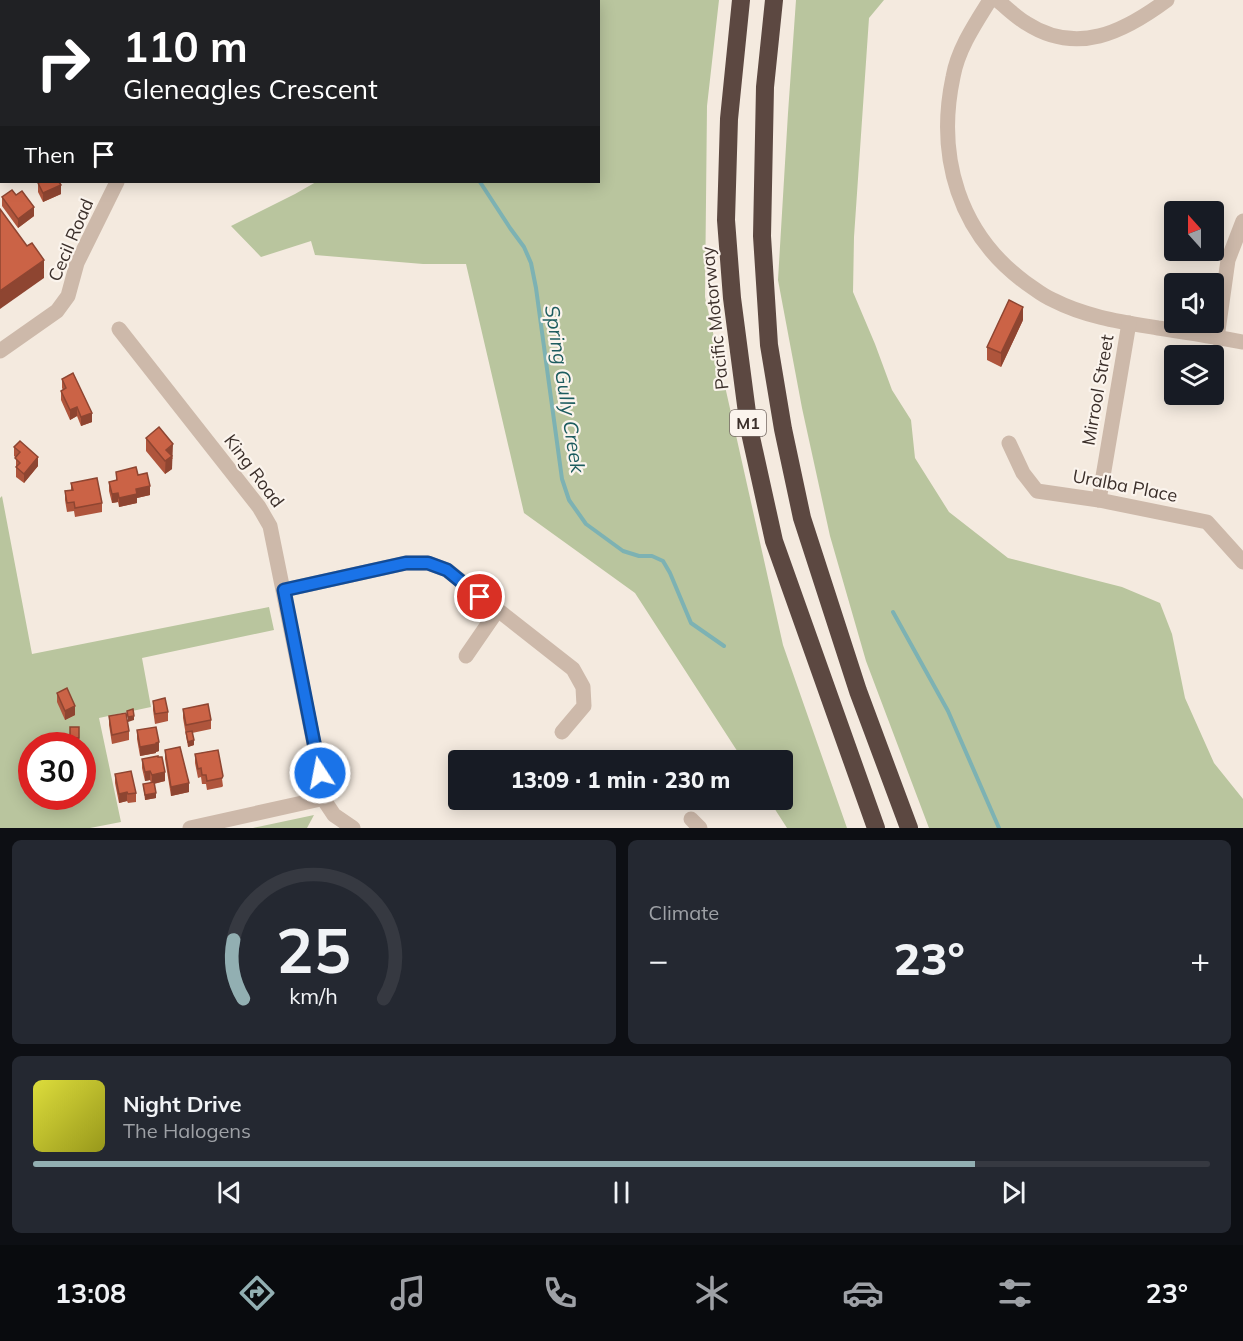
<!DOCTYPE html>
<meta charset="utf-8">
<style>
:root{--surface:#171b24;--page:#242831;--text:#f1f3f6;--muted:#9ea1a6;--line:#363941;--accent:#92afb2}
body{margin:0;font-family:Mulish,sans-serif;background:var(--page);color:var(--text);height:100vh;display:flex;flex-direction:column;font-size:22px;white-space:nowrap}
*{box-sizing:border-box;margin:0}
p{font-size:20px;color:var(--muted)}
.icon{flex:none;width:33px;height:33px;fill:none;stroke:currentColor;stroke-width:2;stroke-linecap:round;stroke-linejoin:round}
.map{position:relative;height:828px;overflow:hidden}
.panel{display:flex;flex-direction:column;gap:12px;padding:12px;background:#0d0f14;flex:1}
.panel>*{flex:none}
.hud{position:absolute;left:0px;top:0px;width:600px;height:183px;box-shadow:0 3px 15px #0003;background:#202124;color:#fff;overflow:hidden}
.needle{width:39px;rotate:339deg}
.tools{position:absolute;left:1164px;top:201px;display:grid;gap:12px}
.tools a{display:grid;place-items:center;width:60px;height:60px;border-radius:6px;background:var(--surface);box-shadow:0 3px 15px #0003;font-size:30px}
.speed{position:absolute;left:18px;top:732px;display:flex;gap:12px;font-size:30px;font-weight:700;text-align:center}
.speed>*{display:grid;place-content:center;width:78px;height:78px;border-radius:50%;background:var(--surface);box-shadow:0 3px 15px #0003;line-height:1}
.speed .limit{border:9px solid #d22;background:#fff;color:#111}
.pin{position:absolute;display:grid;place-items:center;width:51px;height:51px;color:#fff;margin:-26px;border:3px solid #fff;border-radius:50%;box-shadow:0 2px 6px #0007}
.me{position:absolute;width:66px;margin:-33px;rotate:349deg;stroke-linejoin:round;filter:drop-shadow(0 0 4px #0008)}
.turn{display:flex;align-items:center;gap:21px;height:126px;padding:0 24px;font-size:27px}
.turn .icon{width:78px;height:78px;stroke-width:2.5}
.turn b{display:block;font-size:42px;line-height:51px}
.then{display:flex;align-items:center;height:57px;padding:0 24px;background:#0003;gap:12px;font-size:22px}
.big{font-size:45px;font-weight:800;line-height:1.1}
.panel .widget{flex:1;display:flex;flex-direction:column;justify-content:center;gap:9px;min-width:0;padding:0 21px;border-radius:9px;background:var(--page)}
.panel .dial{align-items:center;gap:0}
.dial svg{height:156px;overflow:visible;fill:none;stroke:var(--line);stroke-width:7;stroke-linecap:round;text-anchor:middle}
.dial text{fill:var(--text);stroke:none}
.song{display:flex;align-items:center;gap:18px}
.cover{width:72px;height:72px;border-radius:9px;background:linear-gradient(135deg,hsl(60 70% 55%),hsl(60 70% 35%))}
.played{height:6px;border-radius:3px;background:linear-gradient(90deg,var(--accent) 80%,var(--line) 80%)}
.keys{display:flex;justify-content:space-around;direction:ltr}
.heat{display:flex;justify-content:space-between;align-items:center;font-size:33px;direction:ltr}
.panel .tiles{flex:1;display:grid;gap:12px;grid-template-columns:1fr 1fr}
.widget:last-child{grid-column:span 2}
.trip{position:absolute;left:448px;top:750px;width:345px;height:60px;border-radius:6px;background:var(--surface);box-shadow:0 3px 15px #0003;font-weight:800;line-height:60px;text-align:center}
.menu{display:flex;height:96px;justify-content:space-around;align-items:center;background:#090b0e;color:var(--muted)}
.menu .icon{width:42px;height:42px}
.menu .active{color:var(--accent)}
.menu b{font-size:27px;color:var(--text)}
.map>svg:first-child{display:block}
.green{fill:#b9c59e;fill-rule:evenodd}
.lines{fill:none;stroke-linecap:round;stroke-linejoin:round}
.stream{stroke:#7db2b3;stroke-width:4}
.minor{stroke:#cdb9aa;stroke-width:15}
.highway{stroke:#5c4841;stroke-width:18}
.wall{fill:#af553c}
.shaded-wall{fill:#8e4531}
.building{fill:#cb6346;stroke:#8e4531;stroke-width:1.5}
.route-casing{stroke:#114b97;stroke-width:15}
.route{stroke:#1a73e8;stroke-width:10}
.labels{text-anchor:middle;stroke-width:4.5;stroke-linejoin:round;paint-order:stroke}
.shield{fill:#fbf4ed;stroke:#756a64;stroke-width:1.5}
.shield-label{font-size:16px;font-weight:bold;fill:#3b2f2a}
.street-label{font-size:18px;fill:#3b2f2a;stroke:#fbf4ed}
.water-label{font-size:20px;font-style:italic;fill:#1d5c5f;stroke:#fbf4ed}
</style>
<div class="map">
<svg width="1243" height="828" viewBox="0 0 1243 828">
<rect width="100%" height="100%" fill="#f4eadf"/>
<g class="green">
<polygon points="108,0 548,0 548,1 108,2"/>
<polygon points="599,0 719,0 707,106 705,297 783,645 847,828 787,828 769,800 783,800 783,760 743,760 635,593 524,513 466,264 423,264 315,255 311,241 261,257 231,226 295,194 316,182 598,182 598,2 595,1"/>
<polygon points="796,0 884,0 869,18 854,237 853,292 875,344 892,390 911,420 915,458 949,512 1008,558 1122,587 1160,603 1172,634 1185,698 1214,763 1243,799 1243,828 929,828 866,661 830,536 802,408 778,280 788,113"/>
<path d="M2,496L32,654L269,607L274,630L142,658L151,707L99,718L121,822L90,828H0V498ZM32,746H82V796H32Z"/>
<polygon points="314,815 307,828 253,828"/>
</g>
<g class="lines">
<g class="stream">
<polyline points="393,0 394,2"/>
<polyline points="480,182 510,228 524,247 531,263 536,288 562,479 569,500 586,524 623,551 639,556 652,556 663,561 670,573 691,623 724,646"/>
<polyline points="893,612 948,711 999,828"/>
</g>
<g class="minor">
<path d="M990,0C975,24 958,49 953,77C936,157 959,234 1026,283C1035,289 1043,296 1053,300C1086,317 1122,322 1158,328C1186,332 1215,337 1243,342"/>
<path d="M997,0C1007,8 1016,17 1026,23C1077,56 1124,32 1167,0"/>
<polyline points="119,329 259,507 270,526 326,803 334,815 353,828"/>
<polyline points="1217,338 1228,260 1243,221"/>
<polyline points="0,351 57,311 68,296 77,263 117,182"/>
<polyline points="1009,443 1023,473 1037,491 1099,500 1207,522 1243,562"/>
<polyline points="1099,500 1129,323"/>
<polyline points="284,590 406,563 428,563 447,570 573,669 583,687 584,706 562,732"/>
<polyline points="466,656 497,611"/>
<polyline points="691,819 700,828"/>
<polyline points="190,828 325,798"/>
</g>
<g class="highway">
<polyline points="741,0 729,119 726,220 732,298 749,428 774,541 876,828"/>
<polyline points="774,0 765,87 762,236 769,345 783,429 802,518 858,691 909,828"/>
</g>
</g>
<g class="wall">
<polygon points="0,0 13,0 1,34 0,33"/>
<polygon points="38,183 61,194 43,202 38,192"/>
<polygon points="16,195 34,216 18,228 2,206 2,197"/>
<polygon points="1023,320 1001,367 987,360 987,347"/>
<polygon points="62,379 92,422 81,426 77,416 70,420 61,400 61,391 63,390 62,388"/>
<polygon points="146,438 173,458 172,459 172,469 165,474 146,451"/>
<polygon points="14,447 38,466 24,483 16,477 16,458 14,456"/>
<polygon points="116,472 138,475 150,495 137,498 137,503 119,507 118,502 112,503 109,491 109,482 116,480"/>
<polygon points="71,483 102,503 102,512 75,517 74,511 67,512 65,500 65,491 71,490"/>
<polygon points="57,693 75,715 65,720 57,702"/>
<polygon points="153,701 168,712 168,721 155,724 153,710"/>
<polygon points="183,709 211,720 211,729 192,733 194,745 188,747 183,718"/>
<polygon points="109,716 129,731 129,740 112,744 109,725"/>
<rect x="70" y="727" width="9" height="16"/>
<polygon points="137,730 159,751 156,752 156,753 140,756 137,739"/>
<polygon points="165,750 189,792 171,796 165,759"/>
<polygon points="218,750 223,786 222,787 207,790 206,784 202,784 201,777 198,778 195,763 195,754"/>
<polygon points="142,759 165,781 154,784 156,798 145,800 143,784 151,783 150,780 145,781 142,768"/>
<polygon points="115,774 136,793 136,802 128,803 127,801 119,803 115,783"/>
</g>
<g class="shaded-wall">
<polygon points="32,0 50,0 50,2 30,2"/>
<polygon points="2,162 2,180 0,181 0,163"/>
<polygon points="61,185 61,194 43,202 43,193"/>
<polygon points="34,207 34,216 18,228 18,219"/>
<polygon points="44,260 44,278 0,309 0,291"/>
<polygon points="1023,307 1023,320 1001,367 1001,353"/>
<polygon points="77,407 77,416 70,420 70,410"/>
<polygon points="92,413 92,422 81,426 81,417"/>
<polygon points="173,444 172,469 165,474 166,450"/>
<polygon points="38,457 38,466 24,483 24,474"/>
<polygon points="150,486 150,495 137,498 137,503 119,507 119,498 136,489"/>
<polygon points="118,493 118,502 112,503 112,494"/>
<polygon points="75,706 75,715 65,720 65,711"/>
<polygon points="134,716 134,720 128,722 128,717"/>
<polygon points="194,740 194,745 188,747 188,742"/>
<polygon points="159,742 159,751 156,752 156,753 140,756 140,747"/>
<polygon points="150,771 150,780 145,781 145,772"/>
<polygon points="165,772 165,781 152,784 152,775"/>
<polygon points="189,783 189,792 171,796 171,787"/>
<polygon points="127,792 127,801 119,803 119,794"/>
<polygon points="156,793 156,798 145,800 145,795"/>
</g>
<g class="building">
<polygon points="0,0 13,0 14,2 2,2 1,17 0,15"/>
<polygon points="0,138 2,140 2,162 0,163"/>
<polygon points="41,182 59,182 61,185 43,193 38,183"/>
<polygon points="12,190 16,195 22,191 34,207 18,219 2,197"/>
<polygon points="0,209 27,246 32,243 44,260 0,291"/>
<polygon points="1009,300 1023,307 1001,353 987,347"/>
<polygon points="73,373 92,413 81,417 77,407 70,410 61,391 66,388 62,379"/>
<polygon points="159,427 173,444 166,450 172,456 165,461 146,438"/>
<polygon points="20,441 38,457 24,474 16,467 20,463 15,458 20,452 14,447"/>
<polygon points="136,467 138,475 147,473 150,486 136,489 137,494 119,498 118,493 112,494 109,482 117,480 116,472"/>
<polygon points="97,478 102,503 75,508 74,502 67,503 65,491 73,490 71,483"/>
<polygon points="67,688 75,706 65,711 57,693"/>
<polygon points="165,698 168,712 155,714 153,701"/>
<polygon points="208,704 211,720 186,725 183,709"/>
<polygon points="133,709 134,716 128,717 127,711"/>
<polygon points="126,713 129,731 112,735 109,716"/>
<rect x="70" y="727" width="9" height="11"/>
<polygon points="156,727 159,742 156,743 156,744 140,747 137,730"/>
<polygon points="192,731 194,740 188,742 186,732"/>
<polygon points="180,747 189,783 171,787 165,750"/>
<polygon points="218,750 223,776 222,778 207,781 206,775 202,775 201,768 198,769 195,754"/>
<polygon points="158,756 158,757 162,757 165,772 152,775 150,771 145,772 142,759"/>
<polygon points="131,771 136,793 128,794 127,792 119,794 115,774"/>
<polygon points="154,782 156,793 145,795 143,784"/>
</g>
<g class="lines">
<defs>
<polyline id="route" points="320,773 284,590 406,563 428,563 447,570 480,597"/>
</defs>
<use href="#route" class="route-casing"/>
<use href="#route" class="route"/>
</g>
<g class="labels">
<rect class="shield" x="730" y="410" width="36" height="26" rx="4.5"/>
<g class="shield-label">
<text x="748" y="429">M1</text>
</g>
<g class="street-label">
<text transform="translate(71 240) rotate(-67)" y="6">Cecil Road</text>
<text transform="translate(715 318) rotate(-96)" y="6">Pacific Motorway</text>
<text transform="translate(1098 390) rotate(-80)" y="6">Mirrool Street</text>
<text transform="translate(254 471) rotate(53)" y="6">King Road</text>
<text transform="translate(1125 486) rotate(11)" y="6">Uralba Place</text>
</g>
<g class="water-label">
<text transform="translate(565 389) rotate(81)" y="7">Spring Gully Creek</text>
</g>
</g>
</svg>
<div class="tools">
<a><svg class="needle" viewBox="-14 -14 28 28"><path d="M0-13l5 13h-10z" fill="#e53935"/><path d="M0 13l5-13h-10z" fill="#9ea1a6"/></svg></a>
<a><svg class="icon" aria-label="sound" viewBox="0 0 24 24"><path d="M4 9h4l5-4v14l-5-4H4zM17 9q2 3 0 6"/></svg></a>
<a><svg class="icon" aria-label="layers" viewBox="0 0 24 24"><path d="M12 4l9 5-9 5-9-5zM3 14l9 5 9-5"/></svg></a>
</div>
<div class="speed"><div class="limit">30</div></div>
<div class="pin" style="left:480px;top:597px;background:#d93025"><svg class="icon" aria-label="arrive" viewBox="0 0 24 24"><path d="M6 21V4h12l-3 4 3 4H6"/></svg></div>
<svg class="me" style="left:320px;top:773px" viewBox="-20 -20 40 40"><circle r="17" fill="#1a73e8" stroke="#fff" stroke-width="3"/><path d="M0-11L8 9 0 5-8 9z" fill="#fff"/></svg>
<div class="trip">13:09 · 1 min · 230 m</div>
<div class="hud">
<div class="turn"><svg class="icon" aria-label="right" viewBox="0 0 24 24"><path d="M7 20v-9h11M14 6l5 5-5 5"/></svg><div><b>110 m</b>Gleneagles Crescent</div></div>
<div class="then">Then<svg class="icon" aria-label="arrive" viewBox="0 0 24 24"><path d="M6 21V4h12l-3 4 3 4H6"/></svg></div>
</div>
</div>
<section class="panel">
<div class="tiles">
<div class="widget dial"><svg viewBox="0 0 100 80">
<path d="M14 69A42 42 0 1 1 86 69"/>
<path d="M14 69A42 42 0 0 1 9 39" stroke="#92afb2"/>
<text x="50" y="56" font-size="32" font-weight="700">25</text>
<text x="50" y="72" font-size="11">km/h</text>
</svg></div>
<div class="widget"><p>Climate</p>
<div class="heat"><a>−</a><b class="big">23°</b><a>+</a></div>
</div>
<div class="widget">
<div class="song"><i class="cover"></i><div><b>Night Drive</b><p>The Halogens</p></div></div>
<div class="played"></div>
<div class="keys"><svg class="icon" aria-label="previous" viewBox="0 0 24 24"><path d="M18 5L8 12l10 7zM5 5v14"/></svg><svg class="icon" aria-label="pause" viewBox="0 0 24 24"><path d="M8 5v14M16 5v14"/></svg><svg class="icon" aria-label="next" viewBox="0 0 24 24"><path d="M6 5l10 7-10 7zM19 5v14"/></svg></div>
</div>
</div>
</section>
<nav class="menu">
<b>13:08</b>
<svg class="icon active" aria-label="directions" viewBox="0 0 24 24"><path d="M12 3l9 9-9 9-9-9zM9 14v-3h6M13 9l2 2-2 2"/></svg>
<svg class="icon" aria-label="music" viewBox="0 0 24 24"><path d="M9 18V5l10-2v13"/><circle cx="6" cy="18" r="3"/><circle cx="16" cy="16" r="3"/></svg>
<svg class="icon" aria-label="phone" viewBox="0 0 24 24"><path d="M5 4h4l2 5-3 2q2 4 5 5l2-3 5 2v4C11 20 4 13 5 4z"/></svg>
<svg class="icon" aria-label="climate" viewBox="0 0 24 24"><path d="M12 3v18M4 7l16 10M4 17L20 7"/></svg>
<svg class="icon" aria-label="car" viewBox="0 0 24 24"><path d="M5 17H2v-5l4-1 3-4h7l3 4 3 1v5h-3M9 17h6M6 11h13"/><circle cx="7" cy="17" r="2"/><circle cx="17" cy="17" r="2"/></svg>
<svg class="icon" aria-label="filters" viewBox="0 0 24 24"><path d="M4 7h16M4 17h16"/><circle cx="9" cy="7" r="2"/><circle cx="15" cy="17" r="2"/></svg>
<b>23°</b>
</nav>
